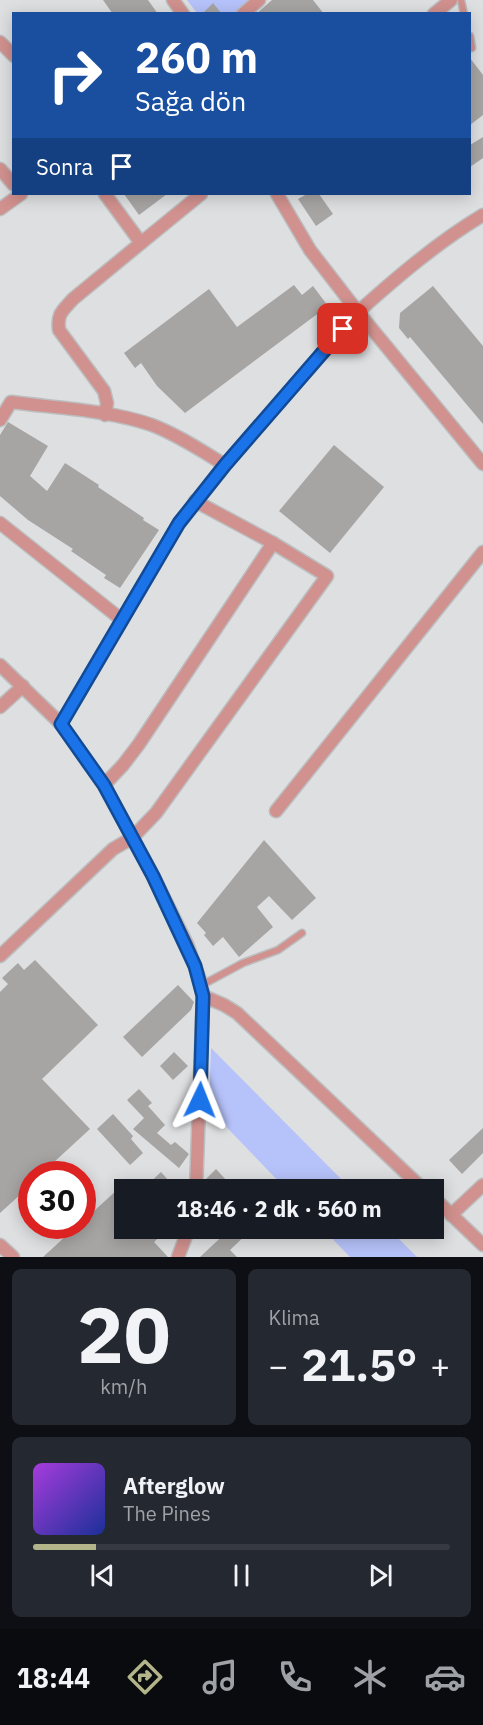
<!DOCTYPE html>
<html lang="tr">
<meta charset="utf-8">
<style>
:root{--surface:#171b24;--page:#242831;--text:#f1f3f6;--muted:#9ea1a6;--line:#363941;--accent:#b3b489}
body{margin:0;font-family:"IBM Plex Sans",sans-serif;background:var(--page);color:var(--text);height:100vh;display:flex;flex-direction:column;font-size:22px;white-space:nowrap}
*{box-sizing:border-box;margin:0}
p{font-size:20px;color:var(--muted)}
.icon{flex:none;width:33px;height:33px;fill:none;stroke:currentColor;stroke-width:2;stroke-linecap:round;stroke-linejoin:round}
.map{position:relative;height:1257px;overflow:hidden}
.drawer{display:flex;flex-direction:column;gap:12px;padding:12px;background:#0d0f14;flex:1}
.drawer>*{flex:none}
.top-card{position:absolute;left:12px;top:12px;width:459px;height:183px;border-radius:0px;box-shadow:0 3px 15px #0003;background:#1a4fa0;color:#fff;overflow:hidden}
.speed{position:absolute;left:18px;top:1161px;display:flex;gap:12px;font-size:30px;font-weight:700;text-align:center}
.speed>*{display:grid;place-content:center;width:78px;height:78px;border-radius:50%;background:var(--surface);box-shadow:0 3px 15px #0003;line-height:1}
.speed .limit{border:9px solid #d22;background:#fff;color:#111}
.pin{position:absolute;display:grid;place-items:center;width:51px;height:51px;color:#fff;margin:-26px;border-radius:12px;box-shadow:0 3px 9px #0006}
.me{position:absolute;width:66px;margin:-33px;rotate:2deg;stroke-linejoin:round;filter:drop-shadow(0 0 4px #0008)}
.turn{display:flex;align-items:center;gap:21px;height:126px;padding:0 24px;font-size:27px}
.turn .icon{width:78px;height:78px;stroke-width:2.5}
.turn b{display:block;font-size:42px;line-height:51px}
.then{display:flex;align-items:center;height:57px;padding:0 24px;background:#0003;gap:12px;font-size:22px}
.big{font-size:45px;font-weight:700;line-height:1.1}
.drawer .widget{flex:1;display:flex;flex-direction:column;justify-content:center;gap:9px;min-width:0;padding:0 21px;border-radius:9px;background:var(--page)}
.drawer .dial{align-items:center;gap:0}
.dial b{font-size:78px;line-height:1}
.song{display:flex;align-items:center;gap:18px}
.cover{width:72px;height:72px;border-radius:9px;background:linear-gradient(135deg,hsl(280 70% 55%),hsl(230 70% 35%))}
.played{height:6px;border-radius:3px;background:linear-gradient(90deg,var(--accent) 15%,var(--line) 15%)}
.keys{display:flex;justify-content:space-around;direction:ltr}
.heat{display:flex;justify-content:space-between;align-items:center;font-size:33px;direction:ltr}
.drawer .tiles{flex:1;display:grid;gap:12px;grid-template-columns:1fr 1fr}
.widget:last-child{grid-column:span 2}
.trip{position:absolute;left:114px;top:1179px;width:330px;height:60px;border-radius:0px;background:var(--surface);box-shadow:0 3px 15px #0003;font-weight:700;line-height:60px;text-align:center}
.dock{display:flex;height:96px;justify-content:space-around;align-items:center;background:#090b0e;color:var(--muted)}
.dock .icon{width:42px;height:42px}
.dock .current{color:var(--accent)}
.dock b{font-size:27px;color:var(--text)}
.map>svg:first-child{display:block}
.green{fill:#b6c2fa}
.building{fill:#a7a5a4}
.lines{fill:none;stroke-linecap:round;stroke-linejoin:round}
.lane-casing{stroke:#bcbdbf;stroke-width:9}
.street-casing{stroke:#bcbdbf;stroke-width:15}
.lane{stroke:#d1918e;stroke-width:6}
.street{stroke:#d1918e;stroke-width:12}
.route-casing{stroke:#114b97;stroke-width:15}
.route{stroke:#1a73e8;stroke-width:10}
</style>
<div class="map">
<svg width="483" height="1257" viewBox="0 0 483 1257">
<rect width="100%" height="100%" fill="#dedfe1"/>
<g class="green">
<polygon points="187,0 249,0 234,14 197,13"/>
<polygon points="211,1048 351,1189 286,1189 209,1109"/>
<polygon points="323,1229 389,1229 417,1257 350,1257"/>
</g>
<g class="building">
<polygon points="103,0 148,0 158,14 113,14"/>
<polygon points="272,0 313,0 324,14 256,14"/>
<polygon points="213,3 222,14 202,14"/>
<polygon points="470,58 483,75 483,115 470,125"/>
<polygon points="483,137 483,158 470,167 470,145"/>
<polygon points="124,194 167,194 139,215"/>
<polygon points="307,194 319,194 333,214 316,226 298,199"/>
<polygon points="294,285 302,295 313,286 328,306 185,413 157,386 141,363 135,368 124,353 209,289 237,327"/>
<polygon points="433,286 483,346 483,424 410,337 408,339 399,328 400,313"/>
<polygon points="8,422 48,446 30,476 47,491 65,463 99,485 98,487 144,518 143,520 159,530 120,588 104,578 106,575 71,551 73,549 28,520 0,496 0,435"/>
<polygon points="334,445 384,487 330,553 279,511"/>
<polygon points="264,840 316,898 292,920 269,896 257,907 273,927 239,957 223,937 213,946 204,935 206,933 197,923"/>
<polygon points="35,960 98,1025 42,1079 90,1129 41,1174 32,1174 32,1184 0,1213 0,992 8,984 2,978 18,963 24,970"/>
<polygon points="178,985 194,1002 191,1010 142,1057 123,1037"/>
<polygon points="174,1052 188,1066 173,1080 160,1066"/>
<polygon points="139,1089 152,1103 148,1106 165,1125 157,1133 171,1145 175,1142 189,1154 179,1168 133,1129 144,1118 127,1100"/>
<polygon points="113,1114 133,1136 131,1139 143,1153 130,1165 97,1129"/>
<polygon points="483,1128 483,1153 462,1174 449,1160"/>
<polygon points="216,1169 227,1181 218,1190 211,1190 205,1180"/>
<polygon points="161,1172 177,1190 142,1190"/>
<polygon points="129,1179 138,1190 124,1190 124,1228 169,1228 154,1242 168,1257 43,1257 67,1235 68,1236 79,1226 82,1226 82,1222"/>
<polygon points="231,1228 253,1228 230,1250 237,1257 200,1257"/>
</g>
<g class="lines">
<defs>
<g id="lane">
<polyline points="461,0 464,14"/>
<polyline points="470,36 472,48"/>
<polyline points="202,985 243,963 278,950 302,933"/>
</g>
<g id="street">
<polyline points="173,0 183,14"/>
<polyline points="243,14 259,0"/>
<polyline points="434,14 451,0"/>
<polyline points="0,42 14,56"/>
<polyline points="0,169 14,185"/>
<polyline points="105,194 141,243 201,194"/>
<path d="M277,194L310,250L358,312C397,277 438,242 483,215"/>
<polyline points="0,209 21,194"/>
<path d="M105,415L107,403L104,391L59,330C57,314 62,311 73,299L141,243"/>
<path d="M0,420L11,402C56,408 109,410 152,425C178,435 202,451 225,465"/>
<polyline points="0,523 122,620"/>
<polyline points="0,665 61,724 104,785 153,876 187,944 201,983 203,996 196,1190"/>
<polyline points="0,707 23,686"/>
<polyline points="61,724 179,523 225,465 358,312 483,464"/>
<polyline points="104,785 123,765 139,744 273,543"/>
<polyline points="276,811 483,552"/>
<polyline points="0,956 113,849 132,838 156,813 327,576 273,543 195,501"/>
<polyline points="203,996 224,1005 237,1013 424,1190"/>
<polyline points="434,1198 483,1245"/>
<polyline points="451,1215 483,1185"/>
<polyline points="0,1245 13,1257"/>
<polyline points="178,1257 189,1228"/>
</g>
</defs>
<use href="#lane" class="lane-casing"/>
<use href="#street" class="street-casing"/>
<use href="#lane" class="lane"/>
<use href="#street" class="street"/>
</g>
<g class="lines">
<defs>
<polyline id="route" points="200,1100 203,996 195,966 153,876 104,785 61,724 179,523 225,465 343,329"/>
</defs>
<use href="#route" class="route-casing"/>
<use href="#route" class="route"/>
</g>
</svg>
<div class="speed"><div class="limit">30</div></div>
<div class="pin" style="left:343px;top:329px;background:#d93025"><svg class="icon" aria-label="arrive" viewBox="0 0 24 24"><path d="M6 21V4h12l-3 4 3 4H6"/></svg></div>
<svg class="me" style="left:200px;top:1100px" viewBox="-20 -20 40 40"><path d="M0-17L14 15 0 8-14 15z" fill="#1a73e8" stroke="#fff" stroke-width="4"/></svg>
<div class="trip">18:46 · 2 dk · 560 m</div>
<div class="top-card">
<div class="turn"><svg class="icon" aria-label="right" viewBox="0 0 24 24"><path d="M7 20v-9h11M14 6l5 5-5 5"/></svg><div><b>260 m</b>Sağa dön</div></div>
<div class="then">Sonra<svg class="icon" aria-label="arrive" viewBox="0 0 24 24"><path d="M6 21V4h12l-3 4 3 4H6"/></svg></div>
</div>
</div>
<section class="drawer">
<div class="tiles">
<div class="widget dial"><b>20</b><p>km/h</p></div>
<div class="widget"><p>Klima</p>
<div class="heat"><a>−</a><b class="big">21.5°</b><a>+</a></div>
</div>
<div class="widget">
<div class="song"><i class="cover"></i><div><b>Afterglow</b><p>The Pines</p></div></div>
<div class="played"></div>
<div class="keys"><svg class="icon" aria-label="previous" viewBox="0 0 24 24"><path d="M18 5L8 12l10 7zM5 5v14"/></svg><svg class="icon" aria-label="pause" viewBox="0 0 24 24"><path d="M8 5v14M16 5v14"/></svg><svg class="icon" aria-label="next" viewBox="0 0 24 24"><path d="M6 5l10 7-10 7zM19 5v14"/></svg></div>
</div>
</div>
</section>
<nav class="dock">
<b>18:44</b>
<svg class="icon current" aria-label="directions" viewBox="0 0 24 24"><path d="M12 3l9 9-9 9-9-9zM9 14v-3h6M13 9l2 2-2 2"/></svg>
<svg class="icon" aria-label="music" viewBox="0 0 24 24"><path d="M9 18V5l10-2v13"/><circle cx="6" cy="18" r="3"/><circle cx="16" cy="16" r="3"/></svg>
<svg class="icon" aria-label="phone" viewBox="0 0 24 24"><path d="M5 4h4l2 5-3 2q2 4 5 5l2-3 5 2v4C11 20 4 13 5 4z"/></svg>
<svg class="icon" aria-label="climate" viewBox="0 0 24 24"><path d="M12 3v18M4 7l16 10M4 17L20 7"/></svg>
<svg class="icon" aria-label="car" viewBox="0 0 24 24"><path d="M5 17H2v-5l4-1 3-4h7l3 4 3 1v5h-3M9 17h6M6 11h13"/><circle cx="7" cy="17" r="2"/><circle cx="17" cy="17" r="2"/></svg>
</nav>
